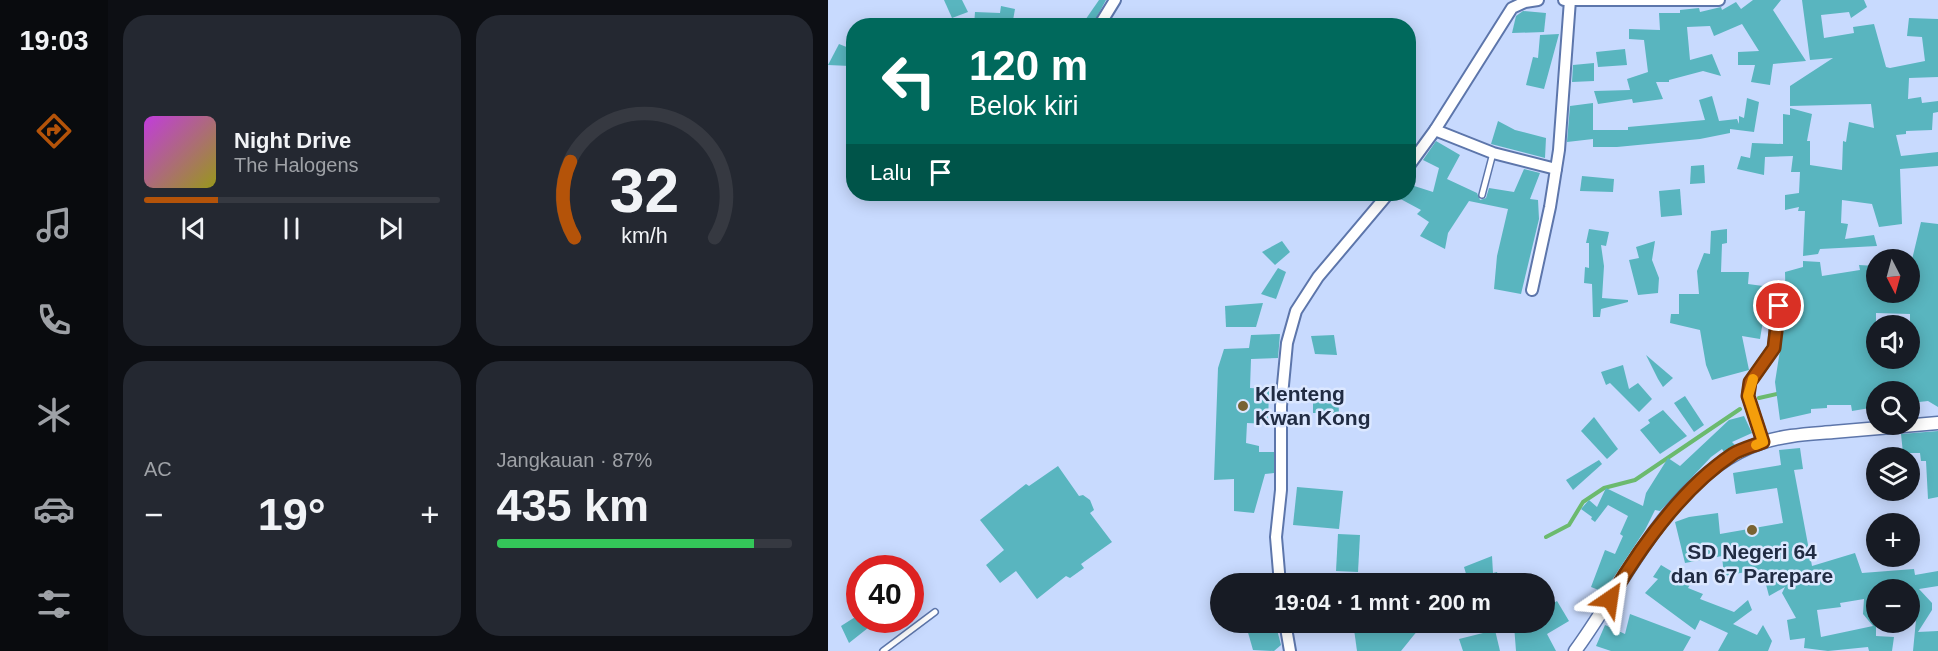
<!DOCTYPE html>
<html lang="id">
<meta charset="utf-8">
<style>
:root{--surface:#171b24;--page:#242831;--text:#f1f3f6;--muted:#9ea1a6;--line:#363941;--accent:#b45309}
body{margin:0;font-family:Arial,sans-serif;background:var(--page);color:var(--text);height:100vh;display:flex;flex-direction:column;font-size:22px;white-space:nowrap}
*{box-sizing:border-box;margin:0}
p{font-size:20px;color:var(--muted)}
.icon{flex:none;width:33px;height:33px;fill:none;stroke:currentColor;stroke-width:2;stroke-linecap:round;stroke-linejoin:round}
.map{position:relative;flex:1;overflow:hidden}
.details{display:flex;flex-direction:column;gap:15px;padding:15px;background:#0d0f14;width:720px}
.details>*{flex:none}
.top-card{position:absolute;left:18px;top:18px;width:570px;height:183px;border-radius:24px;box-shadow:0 3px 15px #0003;background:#00695c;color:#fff;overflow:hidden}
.needle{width:39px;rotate:174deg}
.controls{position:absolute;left:1038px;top:249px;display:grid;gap:12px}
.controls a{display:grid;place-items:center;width:54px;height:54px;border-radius:50%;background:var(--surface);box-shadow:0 3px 15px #0003;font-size:30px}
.speed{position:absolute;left:18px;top:555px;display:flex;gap:12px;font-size:30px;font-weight:700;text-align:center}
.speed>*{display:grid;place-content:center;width:78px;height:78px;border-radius:50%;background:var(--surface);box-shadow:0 3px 15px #0003;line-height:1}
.speed .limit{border:9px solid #d22;background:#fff;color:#111}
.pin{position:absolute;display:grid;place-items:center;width:51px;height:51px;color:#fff;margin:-26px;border:3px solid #fff;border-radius:50%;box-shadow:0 2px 6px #0007}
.me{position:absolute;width:66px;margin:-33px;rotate:32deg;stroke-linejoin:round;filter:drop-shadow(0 0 4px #0008)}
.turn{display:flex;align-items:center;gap:21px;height:126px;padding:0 24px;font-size:27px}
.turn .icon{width:78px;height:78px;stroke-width:2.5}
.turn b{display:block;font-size:42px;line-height:51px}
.then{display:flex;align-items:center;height:57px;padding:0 24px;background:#0003;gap:12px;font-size:22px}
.big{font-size:45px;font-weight:800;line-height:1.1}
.details .widget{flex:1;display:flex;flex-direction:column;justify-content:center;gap:9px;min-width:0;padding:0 21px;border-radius:24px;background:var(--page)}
.details .dial{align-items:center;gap:0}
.dial svg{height:156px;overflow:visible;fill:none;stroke:var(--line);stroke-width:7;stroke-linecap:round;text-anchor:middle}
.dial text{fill:var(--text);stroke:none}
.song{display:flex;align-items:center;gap:18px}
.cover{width:72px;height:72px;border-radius:9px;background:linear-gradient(135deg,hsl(290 70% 55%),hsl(60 70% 35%))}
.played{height:6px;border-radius:3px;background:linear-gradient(90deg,var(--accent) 25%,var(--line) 25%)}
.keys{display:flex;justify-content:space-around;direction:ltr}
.heat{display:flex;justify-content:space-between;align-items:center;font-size:33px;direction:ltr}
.charge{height:9px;border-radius:4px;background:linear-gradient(90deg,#34c759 87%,var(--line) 0)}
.details .tiles{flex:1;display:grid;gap:15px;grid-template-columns:repeat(2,1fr)}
.trip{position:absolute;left:382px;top:573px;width:345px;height:60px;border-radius:30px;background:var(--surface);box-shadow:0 3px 15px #0003;font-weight:800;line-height:60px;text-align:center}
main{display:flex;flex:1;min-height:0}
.tabs{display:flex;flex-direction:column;width:108px;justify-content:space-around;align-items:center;background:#090b0e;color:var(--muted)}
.tabs .icon{width:42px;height:42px}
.tabs .active{color:var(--accent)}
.tabs b{font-size:27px;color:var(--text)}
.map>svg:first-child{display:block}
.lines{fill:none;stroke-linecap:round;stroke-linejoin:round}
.stream{stroke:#6bba6e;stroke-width:4}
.building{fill:#59b5bf;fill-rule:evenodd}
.service-casing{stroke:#5d76ab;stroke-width:8}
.minor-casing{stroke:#5d76ab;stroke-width:14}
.tertiary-casing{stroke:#5d76ab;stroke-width:15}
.service{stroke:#fff;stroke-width:5}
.minor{stroke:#fff;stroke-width:10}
.tertiary{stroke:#fff;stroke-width:12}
.route-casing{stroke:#753606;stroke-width:15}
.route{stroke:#b45309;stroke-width:10}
.slow{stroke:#f59e0b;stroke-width:10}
.poi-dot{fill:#796332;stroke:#dbe7ff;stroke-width:2}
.labels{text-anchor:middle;stroke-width:5;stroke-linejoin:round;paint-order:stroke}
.poi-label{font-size:21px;font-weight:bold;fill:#212c43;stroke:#dbe7ff;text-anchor:start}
</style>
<main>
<nav class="tabs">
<b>19:03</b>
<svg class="icon active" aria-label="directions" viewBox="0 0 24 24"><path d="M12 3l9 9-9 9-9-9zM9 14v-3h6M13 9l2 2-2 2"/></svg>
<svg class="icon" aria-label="music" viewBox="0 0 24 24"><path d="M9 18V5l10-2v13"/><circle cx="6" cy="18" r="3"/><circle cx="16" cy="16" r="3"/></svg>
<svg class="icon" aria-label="phone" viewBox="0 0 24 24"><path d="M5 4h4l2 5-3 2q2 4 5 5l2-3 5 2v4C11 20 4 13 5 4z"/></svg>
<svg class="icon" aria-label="climate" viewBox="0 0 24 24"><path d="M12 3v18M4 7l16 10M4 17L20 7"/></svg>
<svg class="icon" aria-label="car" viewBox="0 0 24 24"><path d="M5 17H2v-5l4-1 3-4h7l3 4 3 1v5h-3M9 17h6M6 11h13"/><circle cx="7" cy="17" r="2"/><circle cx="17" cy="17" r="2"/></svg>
<svg class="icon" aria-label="filters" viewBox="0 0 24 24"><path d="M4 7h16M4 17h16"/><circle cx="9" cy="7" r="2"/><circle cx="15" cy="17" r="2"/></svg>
</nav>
<section class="details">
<div class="tiles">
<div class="widget">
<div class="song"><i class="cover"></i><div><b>Night Drive</b><p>The Halogens</p></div></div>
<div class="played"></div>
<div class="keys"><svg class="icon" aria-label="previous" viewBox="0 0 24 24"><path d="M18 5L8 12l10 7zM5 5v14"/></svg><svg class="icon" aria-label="pause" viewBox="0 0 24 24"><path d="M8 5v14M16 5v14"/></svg><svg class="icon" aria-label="next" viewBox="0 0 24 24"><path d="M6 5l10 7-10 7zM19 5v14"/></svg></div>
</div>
<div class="widget dial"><svg viewBox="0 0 100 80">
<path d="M14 69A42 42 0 1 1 86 69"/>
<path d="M14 69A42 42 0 0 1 12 30" stroke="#b45309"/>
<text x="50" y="56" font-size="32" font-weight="700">32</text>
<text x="50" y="72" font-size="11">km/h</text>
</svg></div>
<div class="widget"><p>AC</p>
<div class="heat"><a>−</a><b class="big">19°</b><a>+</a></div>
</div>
<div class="widget"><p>Jangkauan · 87%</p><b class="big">435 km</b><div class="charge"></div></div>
</div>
</section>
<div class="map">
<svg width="1110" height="651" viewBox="0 0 1110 651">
<rect width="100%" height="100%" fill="#c8dafe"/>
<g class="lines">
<g class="stream">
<polyline points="931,398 953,393"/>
<polyline points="718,537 741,525 755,502 776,488 807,480 912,409"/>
</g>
</g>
<g class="building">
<polygon points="116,0 134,0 140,12 124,18"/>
<polygon points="271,0 278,0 264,26 253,26"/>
<polygon points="925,0 953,0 945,10 978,61 945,64 942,85 923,82 927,65 910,65 910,52 931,51 914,24 886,36 882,26 859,27 862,60 884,54 893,76 875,71 841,80 841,82 828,82 835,99 805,103 804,99 770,104 766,91 802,90 799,79 820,72 816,40 801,39 801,29 832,30 831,13 852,13 852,10 871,8 872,12 893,7 894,10 908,2 913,9"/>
<polygon points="974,0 1036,0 1039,7 1023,18 1021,12 993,15 996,38 1026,33 1025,27 1046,24 1058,67 1062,68 1097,61 1094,37 1079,36 1081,18 1110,19 1110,77 1081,78 1080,99 1093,97 1094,103 1110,101 1110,112 1105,113 1104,130 1078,131 1078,134 1068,135 1073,156 1110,152 1110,166 1072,169 1074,224 1051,227 1044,204 1014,200 1013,223 1020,224 1017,239 1046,235 1049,246 992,249 990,254 975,256 977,211 970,211 971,207 957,210 957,195 971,193 972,172 963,172 965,156 937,157 936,175 909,169 913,156 922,158 924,143 955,144 955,114 962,115 962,108 984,114 979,141 982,141 982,165 1014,170 1015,141 1018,142 1021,122 1046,128 1043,104 962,106 962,86 1005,58 982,60"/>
<polygon points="173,6 187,9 184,26 146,26 147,12 172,13"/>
<polygon points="695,11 718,13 716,32 684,33 688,16"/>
<polygon points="731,34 716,89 698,85 705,57 710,58 712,35"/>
<polygon points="11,44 26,50 26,60 22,66 0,65"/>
<polygon points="797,49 799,65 770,67 768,52"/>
<polygon points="766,63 766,81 744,82 745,65"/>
<polygon points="884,96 891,121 909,119 911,124 911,116 916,118 919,98 931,102 926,132 902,129 902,133 872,139 789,147 765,147 765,139 739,142 742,106 765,103 765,130 800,130 800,127 877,120 871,100"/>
<polygon points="670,121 687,130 718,138 717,158 663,144"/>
<polygon points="608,141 632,155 619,179 649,193 652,200 658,198 661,188 686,192 696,169 712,173 702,199 710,200 711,219 693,294 666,289 669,256 680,209 641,201 620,233 617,249 592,236 601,222 589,214 593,210 567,196 567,194 580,194 580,184 605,192 611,168 595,160"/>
<polygon points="876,165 877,183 862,184 863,166"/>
<polygon points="754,176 786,179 785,192 752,191"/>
<polygon points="852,189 854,215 833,217 831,191"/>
<path d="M1093,222L1110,224V407L1100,401L1082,403V392H1048V407L1024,411L1023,405H999V408L983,409V413L952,420L947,382L958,312L957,272L975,267V261L992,262L994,276L1032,270L1031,265L1048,266V292H1082V268ZM1048,313L1082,314V358H1048Z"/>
<polygon points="761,229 781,232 778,246 773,245 776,266 774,298 800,300 800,302 773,309 772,317 765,317 764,284 756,283 757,267 761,268 761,243 758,243"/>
<polygon points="899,229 899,243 894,244 893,272 921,272 920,284 935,286 935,321 932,339 914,336 921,370 884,380 878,365 872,330 842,323 843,314 851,314 851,294 871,294 869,271 876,253 882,254 883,231"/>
<polygon points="454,241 462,252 447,265 434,252"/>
<polygon points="827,241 824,260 831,278 830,293 810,295 801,260 811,258 808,247"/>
<polygon points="450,268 458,272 448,299 433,294"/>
<polygon points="435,303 428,327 398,327 397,306"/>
<polygon points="452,334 450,358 423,359 422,388 441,389 440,424 419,423 418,443 431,446 431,452 446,452 446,473 437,474 426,513 406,511 406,479 386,480 390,368 396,349 421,348 423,335"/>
<polygon points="506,335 509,355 487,354 483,336"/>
<polygon points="818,355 845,378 835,387 830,379"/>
<polygon points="795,365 801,389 810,383 824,399 811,412 782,383 778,385 773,372"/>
<polygon points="485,395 510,395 511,413 485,413"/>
<polygon points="857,396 876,425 866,432 846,403"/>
<polygon points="835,410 859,436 832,454 812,430 822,423 820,420"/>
<polygon points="916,416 924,433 904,442 907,445 903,448 896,452 894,449 883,457 832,511 827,510 817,530 776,592 763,587 777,550 787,554 795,536 792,534 800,516 780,505 767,522 763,519 764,517 753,509 761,500 769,507 778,488 815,506 818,493 840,458 852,466 901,420"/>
<polygon points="766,417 790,449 779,459 753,431"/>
<polygon points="1110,431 1110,497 1100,499 1098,461 1093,461 1092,453 1075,453 1073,434"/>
<path d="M972,448L975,469L966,470L984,566L1027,553L1034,573L1086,569L1087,575L1110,571V586L1091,589L1104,603V610L1090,632L1110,631V651H1085L1088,620H1082V588L1048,590V636L1066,637L1064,651H1041L1040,647L1000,651L976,648L977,638L962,640L959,620L968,618L954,593L957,587L941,596L934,569L896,576L894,556L857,563L847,522L861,517L890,513L892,534L955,523L949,488L908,494L905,473L953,465L951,450ZM1036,599L1035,614L1045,626L993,637L989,610L1013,607L1012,603Z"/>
<polygon points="771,460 774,464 745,490 738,480"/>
<polygon points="230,466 251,496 255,495 262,500 266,510 262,513 284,542 253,564 256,568 242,578 238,576 209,599 188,571 172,583 158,565 176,550 152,520 198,484 201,486"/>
<polygon points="469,487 515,491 511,529 465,525"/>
<polygon points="510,534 532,535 530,572 508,571"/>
<polygon points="664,556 665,573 669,572 673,584 641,584 636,567"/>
<polygon points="833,565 863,583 860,588 875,594 872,599 906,612 920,600 924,610 905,624 929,635 935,625 944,641 940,651 890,651 900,633 872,620 867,630 817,593 830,579 825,577"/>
<polygon points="729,601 741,621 719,634 728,651 688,651 686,625 717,622 717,608"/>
<polygon points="32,614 32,620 50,620 21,643 13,626"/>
<polygon points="802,614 863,637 855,651 783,651 768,646 777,625 797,634"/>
<polygon points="417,622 447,622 453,645 446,651 425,650"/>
<polygon points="525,622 581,622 590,630 573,651 529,651"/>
<polygon points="667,630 672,651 635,651 631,639"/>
</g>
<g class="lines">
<defs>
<g id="service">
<polyline points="654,195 665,153"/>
<polyline points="55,651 107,612"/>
</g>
<g id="minor">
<polyline points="736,0 891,0"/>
<polyline points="271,26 287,0"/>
<polyline points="607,130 665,153 728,169"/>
<polyline points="580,167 607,130 684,8 697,2 710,0"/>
<polyline points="704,290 722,207 731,150 742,0"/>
<polyline points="935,442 920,396 922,382 946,348 951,287"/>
<polyline points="452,584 448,537 453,490 453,406 459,343 468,311 490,277 560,194"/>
<polyline points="457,622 462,651"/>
</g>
<path id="tertiary" d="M747,651C798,582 845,472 933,443C955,435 982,434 1005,432C1040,429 1075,426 1110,423"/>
</defs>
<use href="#service" class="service-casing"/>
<use href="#minor" class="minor-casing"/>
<use href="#tertiary" class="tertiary-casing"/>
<use href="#service" class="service"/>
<use href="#minor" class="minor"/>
<use href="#tertiary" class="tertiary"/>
</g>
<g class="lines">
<defs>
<path id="route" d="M782,599C813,546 853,489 905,454C913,449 925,446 935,442L920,396L922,382L946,348L951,306"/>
</defs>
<use href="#route" class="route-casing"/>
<use href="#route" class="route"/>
<polyline class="slow" points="925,379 920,396 935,442 928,445"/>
</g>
<g class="poi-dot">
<circle cx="415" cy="406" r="6"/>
<circle cx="924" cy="530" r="6"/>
</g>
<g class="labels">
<g class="poi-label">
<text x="427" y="401">Klenteng<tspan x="427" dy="24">Kwan Kong</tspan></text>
<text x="924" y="559" text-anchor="middle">SD Negeri 64<tspan x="924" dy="24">dan 67 Parepare</tspan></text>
</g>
</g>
</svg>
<div class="controls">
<a><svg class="needle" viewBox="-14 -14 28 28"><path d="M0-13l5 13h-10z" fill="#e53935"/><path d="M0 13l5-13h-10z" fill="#9ea1a6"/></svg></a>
<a><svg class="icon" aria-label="sound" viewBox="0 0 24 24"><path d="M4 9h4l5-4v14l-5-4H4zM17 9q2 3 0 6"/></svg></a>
<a><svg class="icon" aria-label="search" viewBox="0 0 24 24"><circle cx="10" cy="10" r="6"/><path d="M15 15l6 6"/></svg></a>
<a><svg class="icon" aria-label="layers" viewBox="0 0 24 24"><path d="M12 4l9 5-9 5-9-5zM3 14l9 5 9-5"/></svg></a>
<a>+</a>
<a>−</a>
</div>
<div class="speed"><div class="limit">40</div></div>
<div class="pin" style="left:951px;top:306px;background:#d93025"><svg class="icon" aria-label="arrive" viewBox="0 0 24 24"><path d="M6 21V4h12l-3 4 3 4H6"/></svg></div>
<svg class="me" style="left:782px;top:599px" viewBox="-20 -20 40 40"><path d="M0-17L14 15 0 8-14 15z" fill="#b45309" stroke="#fff" stroke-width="4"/></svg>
<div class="trip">19:04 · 1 mnt · 200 m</div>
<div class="top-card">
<div class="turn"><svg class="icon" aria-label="left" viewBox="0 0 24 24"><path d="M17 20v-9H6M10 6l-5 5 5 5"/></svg><div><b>120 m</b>Belok kiri</div></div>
<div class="then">Lalu<svg class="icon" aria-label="arrive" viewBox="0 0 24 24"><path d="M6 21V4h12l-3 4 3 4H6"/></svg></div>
</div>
</div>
</main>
